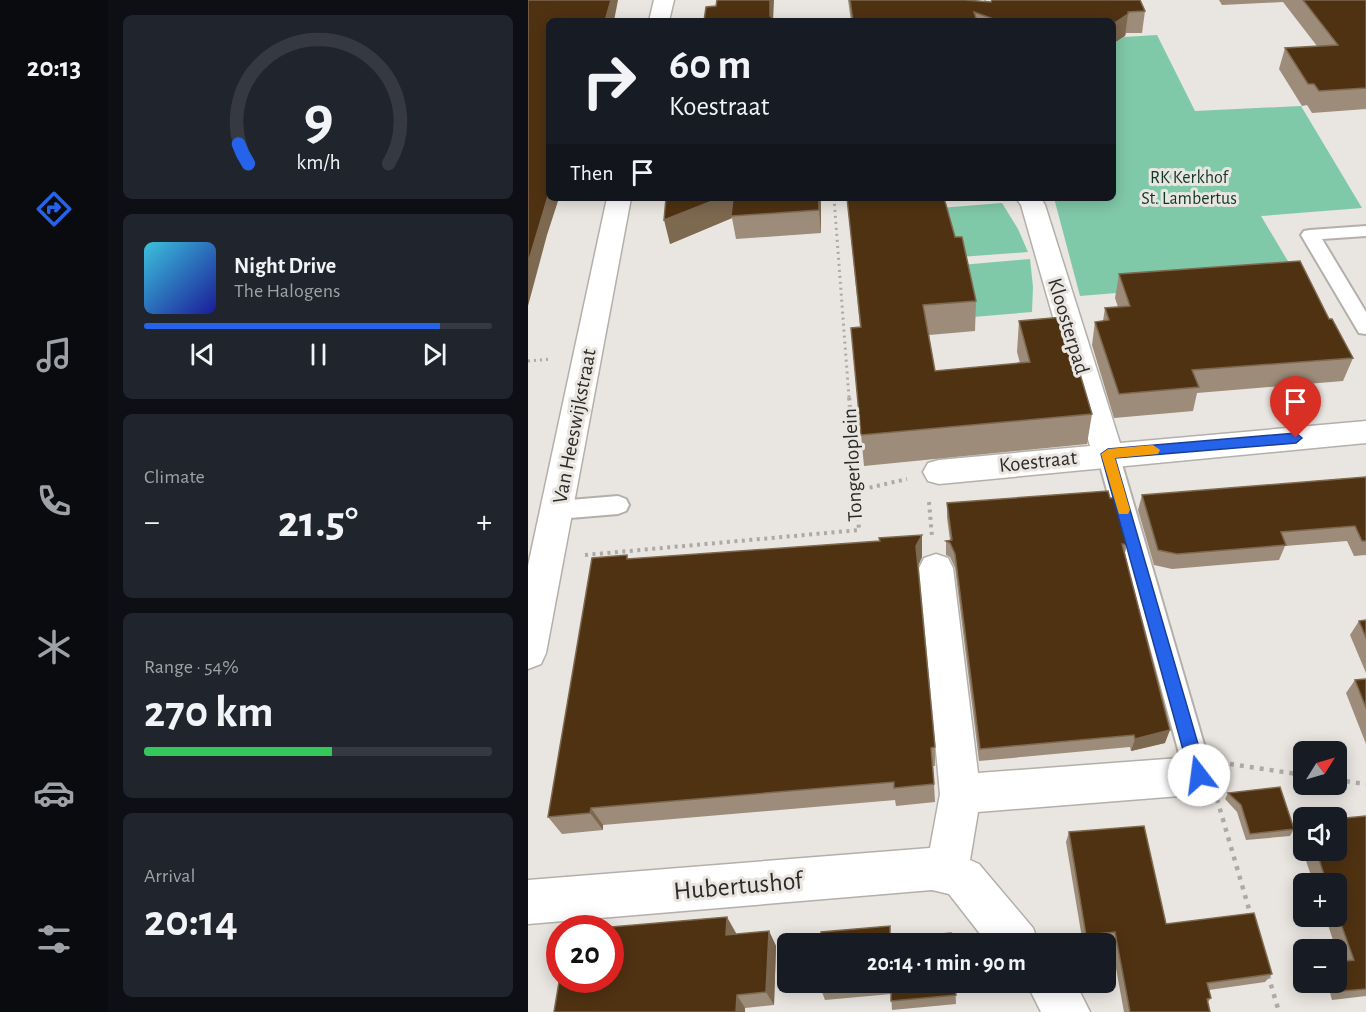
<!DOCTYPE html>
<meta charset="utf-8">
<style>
:root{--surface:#171b24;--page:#20242c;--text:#f1f3f6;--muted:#9ea1a6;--line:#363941;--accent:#2563eb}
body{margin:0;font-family:"Alegreya Sans",sans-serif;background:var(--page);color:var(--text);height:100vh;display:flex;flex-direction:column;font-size:22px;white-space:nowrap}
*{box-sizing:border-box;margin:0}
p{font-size:20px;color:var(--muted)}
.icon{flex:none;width:33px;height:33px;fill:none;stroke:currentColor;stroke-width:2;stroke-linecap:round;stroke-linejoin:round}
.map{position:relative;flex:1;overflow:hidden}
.side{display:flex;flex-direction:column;gap:15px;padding:15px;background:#0d0f14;width:420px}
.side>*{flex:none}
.top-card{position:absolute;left:18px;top:18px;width:570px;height:183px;border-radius:9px;box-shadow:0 3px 15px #0003;background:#171b24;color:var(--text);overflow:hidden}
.needle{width:39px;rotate:53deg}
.fabs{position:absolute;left:765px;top:741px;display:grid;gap:12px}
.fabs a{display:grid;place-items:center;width:54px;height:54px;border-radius:9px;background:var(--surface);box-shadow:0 3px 15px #0003;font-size:30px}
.speed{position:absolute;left:18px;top:915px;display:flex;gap:12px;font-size:30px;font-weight:700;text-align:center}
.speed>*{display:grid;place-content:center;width:78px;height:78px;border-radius:50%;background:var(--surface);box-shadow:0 3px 15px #0003;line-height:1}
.speed .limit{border:9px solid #d22;background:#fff;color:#111}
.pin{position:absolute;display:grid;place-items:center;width:51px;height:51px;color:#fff;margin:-62px -26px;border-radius:50% 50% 50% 0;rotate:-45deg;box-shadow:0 0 6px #0007}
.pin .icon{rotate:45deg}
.me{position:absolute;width:66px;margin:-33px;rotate:345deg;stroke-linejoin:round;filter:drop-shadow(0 0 4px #0008)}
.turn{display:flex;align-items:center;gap:21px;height:126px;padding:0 24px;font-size:27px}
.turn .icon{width:78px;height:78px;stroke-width:2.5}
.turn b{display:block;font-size:42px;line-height:51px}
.then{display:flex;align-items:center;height:57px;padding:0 24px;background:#0003;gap:12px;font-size:22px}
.big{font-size:45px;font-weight:700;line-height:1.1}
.side .card{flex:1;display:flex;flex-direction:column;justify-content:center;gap:9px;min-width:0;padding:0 21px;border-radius:9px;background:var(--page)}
.side .dial{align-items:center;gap:0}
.dial svg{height:156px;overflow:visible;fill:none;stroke:var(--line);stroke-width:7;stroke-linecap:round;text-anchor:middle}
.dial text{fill:var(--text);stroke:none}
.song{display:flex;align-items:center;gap:18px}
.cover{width:72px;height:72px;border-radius:9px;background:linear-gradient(135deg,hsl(190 70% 55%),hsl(240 70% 35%))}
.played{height:6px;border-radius:3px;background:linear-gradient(90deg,var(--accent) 85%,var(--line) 85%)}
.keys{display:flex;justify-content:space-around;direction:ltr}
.heat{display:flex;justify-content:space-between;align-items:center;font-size:33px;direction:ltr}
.charge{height:9px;border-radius:4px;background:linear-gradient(90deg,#34c759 54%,var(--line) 0)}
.trip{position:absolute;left:249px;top:933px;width:339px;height:60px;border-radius:9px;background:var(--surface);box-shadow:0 3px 15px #0003;font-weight:700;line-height:60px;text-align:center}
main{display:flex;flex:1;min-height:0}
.tabs{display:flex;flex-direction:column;width:108px;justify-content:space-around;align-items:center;background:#090b0e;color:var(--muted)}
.tabs .icon{width:42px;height:42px}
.tabs .current{color:var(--accent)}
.tabs b{font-size:27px;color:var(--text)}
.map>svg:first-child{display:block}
.green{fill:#80c9a8}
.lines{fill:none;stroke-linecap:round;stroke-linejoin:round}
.lane-casing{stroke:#b3afaa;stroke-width:4}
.street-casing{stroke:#b3afaa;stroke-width:3}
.path-far2{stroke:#adaaa6;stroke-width:3;stroke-dasharray:2 4;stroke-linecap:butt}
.path-far1{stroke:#adaaa6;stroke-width:4;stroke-dasharray:3 4.5;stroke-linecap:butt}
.path{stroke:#adaaa6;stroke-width:4.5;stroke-dasharray:4 6;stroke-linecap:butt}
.lane{fill:#fff;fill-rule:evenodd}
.street{fill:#fff;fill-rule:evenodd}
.wall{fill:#9c8c79}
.shaded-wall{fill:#7d6850}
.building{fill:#4f3212;stroke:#7d6850;stroke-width:1.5}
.route{fill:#2563eb;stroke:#184099;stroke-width:1.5}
.slow{fill:#f59e0b}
.labels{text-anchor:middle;stroke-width:6;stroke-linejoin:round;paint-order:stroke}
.far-park-label{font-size:18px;fill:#103828;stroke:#e9e5e0}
.street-label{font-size:21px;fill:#2c2b29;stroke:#e9e5e0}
.near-street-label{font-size:26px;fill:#2c2b29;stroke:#e9e5e0}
</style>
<main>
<nav class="tabs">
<b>20:13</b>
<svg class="icon current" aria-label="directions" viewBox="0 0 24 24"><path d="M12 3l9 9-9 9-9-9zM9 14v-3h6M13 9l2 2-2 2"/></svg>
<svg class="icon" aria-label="music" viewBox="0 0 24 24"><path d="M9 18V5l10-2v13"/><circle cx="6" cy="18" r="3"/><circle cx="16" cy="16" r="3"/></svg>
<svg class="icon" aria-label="phone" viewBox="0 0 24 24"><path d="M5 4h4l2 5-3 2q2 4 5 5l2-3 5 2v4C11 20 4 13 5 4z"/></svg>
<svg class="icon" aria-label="climate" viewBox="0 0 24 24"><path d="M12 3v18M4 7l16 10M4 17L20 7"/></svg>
<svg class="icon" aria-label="car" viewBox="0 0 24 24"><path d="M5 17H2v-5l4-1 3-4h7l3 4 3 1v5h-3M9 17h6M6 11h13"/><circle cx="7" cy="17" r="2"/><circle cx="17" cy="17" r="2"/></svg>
<svg class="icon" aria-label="filters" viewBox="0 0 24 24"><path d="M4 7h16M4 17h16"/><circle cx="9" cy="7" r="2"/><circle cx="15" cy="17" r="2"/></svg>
</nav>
<section class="side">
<div class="card dial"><svg viewBox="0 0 100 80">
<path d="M14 69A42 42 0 1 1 86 69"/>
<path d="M14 69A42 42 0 0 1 9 59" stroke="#2563eb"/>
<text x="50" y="56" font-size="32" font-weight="700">9</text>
<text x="50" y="72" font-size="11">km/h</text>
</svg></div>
<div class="card">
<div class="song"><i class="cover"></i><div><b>Night Drive</b><p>The Halogens</p></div></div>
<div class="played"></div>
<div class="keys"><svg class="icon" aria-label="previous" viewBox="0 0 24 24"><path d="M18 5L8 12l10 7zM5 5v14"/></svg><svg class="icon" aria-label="pause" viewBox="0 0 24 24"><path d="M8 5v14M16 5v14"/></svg><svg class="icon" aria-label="next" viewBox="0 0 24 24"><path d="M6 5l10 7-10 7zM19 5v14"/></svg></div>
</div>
<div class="card"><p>Climate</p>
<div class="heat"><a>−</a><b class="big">21.5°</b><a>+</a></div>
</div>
<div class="card"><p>Range · 54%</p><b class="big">270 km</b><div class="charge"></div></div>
<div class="card"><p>Arrival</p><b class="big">20:14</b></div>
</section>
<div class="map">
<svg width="838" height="1012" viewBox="0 0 838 1012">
<rect width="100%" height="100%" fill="#e9e5e0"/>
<g class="green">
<polygon points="629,35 667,111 773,106 834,208 733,216 770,278 552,296 526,198 585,198 585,44 596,37"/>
<polygon points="474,203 490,229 500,252 432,257 412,208"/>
<polygon points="502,259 505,287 504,312 445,317 433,265"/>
</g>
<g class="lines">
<defs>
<g id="lane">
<polygon points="838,226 838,236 794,239 838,312 838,334 831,333 773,235 776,231 782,230"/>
<polygon points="580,446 588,448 591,454 685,775 681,784 671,788 661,784 657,775 569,454 572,448"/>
<polygon points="90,496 98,499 101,505 98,511 90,514 30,519 22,516 19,510 22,504 30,501"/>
</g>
<g id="street">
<polygon points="126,0 146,0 141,21 121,21"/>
<polygon points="436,0 456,0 462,21 442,21"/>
<polygon points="79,198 103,198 18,653 13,664 0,669 0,566"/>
<polygon points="488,198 513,198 517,205 592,443 838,421 838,443 411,484 400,481 395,472 400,463 411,460 562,446 493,205"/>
<polygon points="408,554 420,558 425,568 450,773 652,758 666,763 672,777 666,791 652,796 450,812 442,860 451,864 505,928 511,944 460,944 421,894 404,890 0,924 0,880 402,848 412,794 391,568 396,558"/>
<polygon points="498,982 547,982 562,1012 513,1012"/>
</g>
</defs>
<use href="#lane" class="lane-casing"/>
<use href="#street" class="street-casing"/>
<g class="path-far2">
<polyline points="306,198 321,398"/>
<polyline points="0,361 23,359"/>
</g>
<g class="path-far1">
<polyline points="327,491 379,479"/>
<polyline points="401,502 404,537"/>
<polyline points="57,555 331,530 321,396"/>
</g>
<g class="path">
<polyline points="702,764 776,775"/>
<polyline points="808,780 838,784"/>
<polyline points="689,799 723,916"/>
<polyline points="740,975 751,1012"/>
</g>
<use href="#lane" class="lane"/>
<use href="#street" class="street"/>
</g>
<g class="wall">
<polygon points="320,0 437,0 617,11 614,33 598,33 597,36 585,21 323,21"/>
<polygon points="691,0 838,0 838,109 784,113 779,105 774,106 751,69 757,48 789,46 755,2 694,5"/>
<polygon points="138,198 293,198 293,233 208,239 204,218 142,244"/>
<polygon points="319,198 427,237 448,301 447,331 401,335 407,371 492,363 489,352 491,321 564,414 559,444 336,466 323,328 332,327"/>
<polygon points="591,274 801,319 825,358 815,381 669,393 665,411 586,418 564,345 567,322 575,321 577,308 590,307 587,298"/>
<polygon points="838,477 838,555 826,556 819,541 757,546 751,560 644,569 626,565 610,510 614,495"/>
<polygon points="582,498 599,545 597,553 637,743 603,751 602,747 451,761 427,568 422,557 418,555 418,541 422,540 419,518 419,503"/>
<polygon points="394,535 394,557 390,566 407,747 407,766 405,766 407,802 368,806 367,800 75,825 75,830 34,834 20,817 99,555 100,559 351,541"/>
<polygon points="838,620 838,673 822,635 831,621"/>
<polygon points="838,679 838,744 818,693 827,680"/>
<polygon points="700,793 766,829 762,836 718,840 709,812 697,799"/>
<polygon points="838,816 838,996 804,1000 799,982 808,982 808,962 812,961 797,916 808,916 808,884 786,884 769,835 776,826 776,850 808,850"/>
<polygon points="541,832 638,924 744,974 737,982 681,990 683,998 680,1002 682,1012 596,1012 583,941 555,944 538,842"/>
<polygon points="241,931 248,946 246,1005 217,1008 32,980 208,933 208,934"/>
<polygon points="294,982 427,982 428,1004 364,1010 363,994 297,1000 294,992"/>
</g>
<g class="shaded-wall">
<polygon points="83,0 90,0 86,21 77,21"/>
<polygon points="242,0 246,0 245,21 242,16"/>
<polygon points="600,14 597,36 585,44 585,24"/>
<polygon points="21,193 21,198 31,198 19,235 0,306 0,263"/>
<polygon points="192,198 206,198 203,216 204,218 142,244 136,220"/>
<polygon points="291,198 293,198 293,233 291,210"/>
<polygon points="394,535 394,557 389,568 388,546"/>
<polygon points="642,730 637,743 603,751 607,739"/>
<polygon points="63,808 75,825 75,830 62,813"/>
<polygon points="199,917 208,933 207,950 198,935"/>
<polygon points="241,931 248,946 246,1005 238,992"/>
<polygon points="209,995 217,1008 217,1012 208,1012"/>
</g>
<g class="building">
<polygon points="0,0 83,0 77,21 21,21 21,193 0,263"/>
<polygon points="189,0 242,0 242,16 248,21 176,21 178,7 188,6"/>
<polygon points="322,0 437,0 463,2 464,0 612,0 617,11 600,12 600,14 585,24 585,21 471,21 446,12 449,21 325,21"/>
<polygon points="775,0 838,0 838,88 791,91 786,84 780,84 757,48 810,45"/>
<polygon points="138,198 192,198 136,220"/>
<polygon points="205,198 291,198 291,210 203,216"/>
<polygon points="319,198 416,198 427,237 434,237 448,301 395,305 407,371 502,362 491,321 535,317 564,414 333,435 323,328 333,327"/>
<polygon points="772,261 801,319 804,319 825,358 664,370 671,387 591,394 567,322 581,320 577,308 602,306 591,274"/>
<polygon points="838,477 838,541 834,541 827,526 753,532 758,545 649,554 630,550 614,495"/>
<polygon points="580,491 582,498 586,498 599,545 594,544 642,730 607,739 606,735 452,749 427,554 422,543 418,541 424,540 419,503"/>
<polygon points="394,535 388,546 407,747 403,748 406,784 366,788 366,782 63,808 62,813 20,817 64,558 99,555 99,559 352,541 351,538"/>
<polygon points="838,620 838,638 831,621"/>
<polygon points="838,679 838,708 827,680"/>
<polygon points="752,787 766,829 722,834 713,805 700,793"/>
<polygon points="838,816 838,989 815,991 808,971 808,962 826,960 808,910 808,884 799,884 788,850 808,850 808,819"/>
<polygon points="616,826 638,924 726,913 744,974 679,983 683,998 679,999 682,1012 602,1012 587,932 558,935 541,832"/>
<polygon points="199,917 198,935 241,931 238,992 209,995 208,1012 26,1012 32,976 32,980 82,980 82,928 71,928"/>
<polygon points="362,926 362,939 423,933 424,944 293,944 293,932"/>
<polygon points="294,982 427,982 428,995 363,1001 363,985 294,992"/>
</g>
<polygon class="route" points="768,433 774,438 768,443 587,458 679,775 677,781 671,783 665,781 662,775 573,454 580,449"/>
<polygon class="slow" points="625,445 632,450 630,454 587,458 602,510 600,514 591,514 573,454 580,449"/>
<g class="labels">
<g class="far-park-label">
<text x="661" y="183">RK Kerkhof<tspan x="661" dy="21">St. Lambertus</tspan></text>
</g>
<g class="street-label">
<text transform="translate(541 326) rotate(73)" y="7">Kloosterpad</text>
<text transform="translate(46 426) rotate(-79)" y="7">Van Heeswijkstraat</text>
<text transform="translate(510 461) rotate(-6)" y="7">Koestraat</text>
<text transform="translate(324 465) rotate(-93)" y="7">Tongerloplein</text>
</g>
<g class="near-street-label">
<text transform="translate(210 885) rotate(-5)" y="9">Hubertushof</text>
</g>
</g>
</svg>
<div class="fabs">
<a><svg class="needle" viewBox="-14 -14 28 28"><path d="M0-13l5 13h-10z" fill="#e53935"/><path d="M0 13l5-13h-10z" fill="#9ea1a6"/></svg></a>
<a><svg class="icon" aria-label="sound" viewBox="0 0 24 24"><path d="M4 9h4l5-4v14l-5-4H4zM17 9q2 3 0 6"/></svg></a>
<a>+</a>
<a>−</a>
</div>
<div class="speed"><div class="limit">20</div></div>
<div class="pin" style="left:768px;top:438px;background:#d93025"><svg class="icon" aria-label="arrive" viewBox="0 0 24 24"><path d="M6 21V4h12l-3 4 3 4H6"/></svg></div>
<svg class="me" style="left:671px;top:775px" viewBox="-20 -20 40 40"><circle r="19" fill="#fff"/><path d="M0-13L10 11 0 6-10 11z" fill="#2563eb"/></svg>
<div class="trip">20:14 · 1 min · 90 m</div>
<div class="top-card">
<div class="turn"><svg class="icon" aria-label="right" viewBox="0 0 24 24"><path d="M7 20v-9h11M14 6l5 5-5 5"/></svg><div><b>60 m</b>Koestraat</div></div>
<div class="then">Then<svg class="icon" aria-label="arrive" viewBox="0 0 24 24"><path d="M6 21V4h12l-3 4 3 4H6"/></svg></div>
</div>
</div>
</main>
